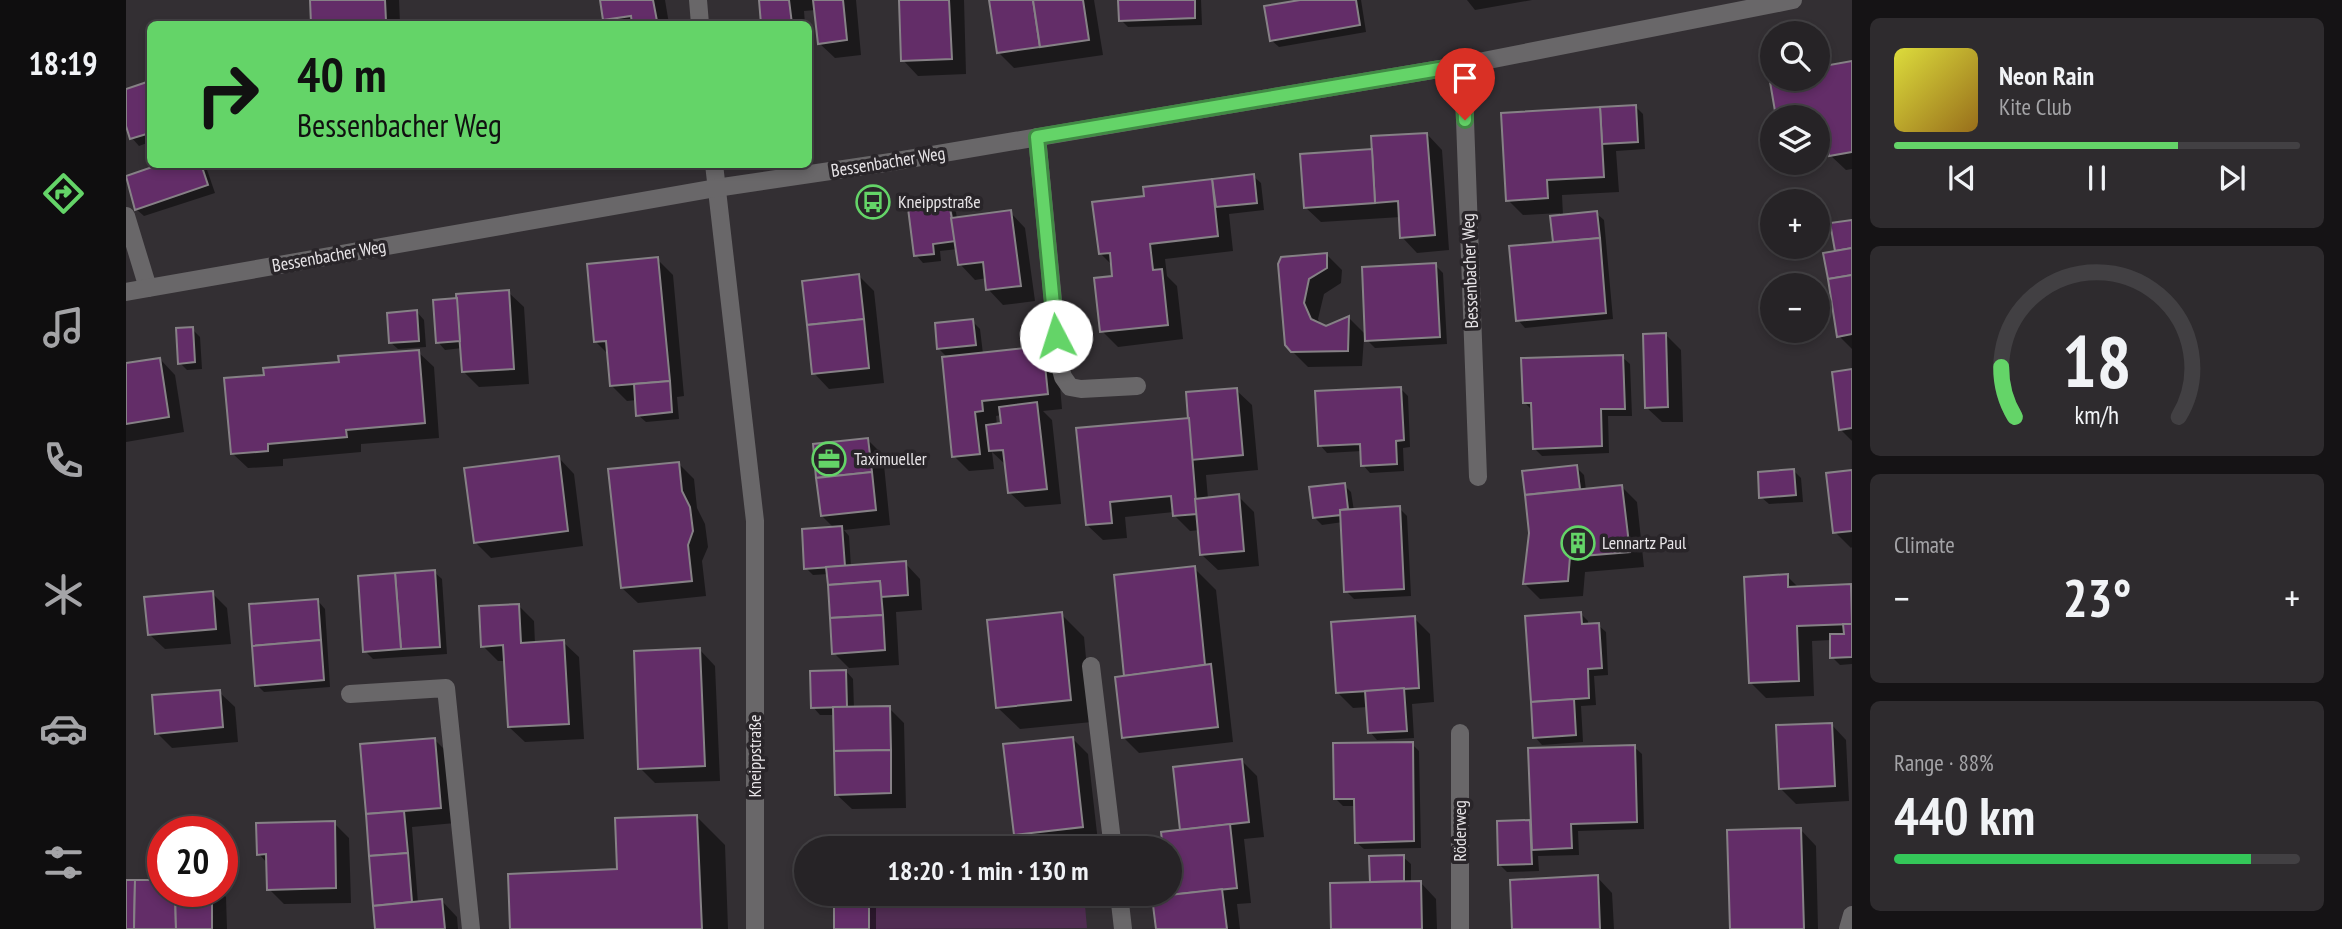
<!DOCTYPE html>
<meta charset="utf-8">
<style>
:root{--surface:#262326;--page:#2e2b2e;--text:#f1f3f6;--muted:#a4a4a7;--line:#424043;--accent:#64d468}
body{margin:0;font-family:"PT Sans Narrow",sans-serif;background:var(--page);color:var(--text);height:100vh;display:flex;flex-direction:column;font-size:26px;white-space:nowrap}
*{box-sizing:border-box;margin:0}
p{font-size:23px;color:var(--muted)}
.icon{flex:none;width:38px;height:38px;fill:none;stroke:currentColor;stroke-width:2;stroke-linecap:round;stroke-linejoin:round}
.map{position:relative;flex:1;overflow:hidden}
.panel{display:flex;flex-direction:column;gap:18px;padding:18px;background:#151315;width:490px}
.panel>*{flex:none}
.top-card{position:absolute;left:21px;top:21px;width:665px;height:147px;border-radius:10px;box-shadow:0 4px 10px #0003,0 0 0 2px var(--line);background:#64d468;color:#111;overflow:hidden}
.tools{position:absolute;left:1634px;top:21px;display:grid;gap:14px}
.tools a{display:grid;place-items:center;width:70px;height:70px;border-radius:50%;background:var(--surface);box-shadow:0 4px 10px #0003,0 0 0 2px var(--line);font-size:35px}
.speed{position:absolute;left:21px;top:816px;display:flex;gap:14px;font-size:35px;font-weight:700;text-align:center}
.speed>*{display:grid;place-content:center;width:91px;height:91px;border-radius:50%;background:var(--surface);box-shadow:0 4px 10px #0003,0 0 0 2px var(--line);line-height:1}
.speed .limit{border:10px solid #d22;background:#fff;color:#111}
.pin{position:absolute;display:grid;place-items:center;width:60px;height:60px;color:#fff;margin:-72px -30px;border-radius:50% 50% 50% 0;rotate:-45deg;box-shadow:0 0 7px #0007}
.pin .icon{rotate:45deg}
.me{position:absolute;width:77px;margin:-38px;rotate:355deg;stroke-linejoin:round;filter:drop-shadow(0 0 5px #0008)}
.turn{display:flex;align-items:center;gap:24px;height:147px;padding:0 35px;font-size:32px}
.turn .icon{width:91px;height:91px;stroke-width:2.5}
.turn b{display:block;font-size:49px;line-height:60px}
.big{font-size:52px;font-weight:600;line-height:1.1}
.panel .widget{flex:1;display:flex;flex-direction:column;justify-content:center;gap:10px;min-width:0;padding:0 24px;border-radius:10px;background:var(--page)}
.panel .dial{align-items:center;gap:0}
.dial svg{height:182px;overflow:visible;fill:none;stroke:var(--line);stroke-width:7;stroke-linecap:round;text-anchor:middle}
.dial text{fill:var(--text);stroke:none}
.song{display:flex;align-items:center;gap:21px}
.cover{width:84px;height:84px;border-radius:10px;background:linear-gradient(135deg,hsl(60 70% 55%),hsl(40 70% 35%))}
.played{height:7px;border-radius:4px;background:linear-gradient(90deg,var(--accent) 70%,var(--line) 70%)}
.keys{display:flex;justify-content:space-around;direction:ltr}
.heat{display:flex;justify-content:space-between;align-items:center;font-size:38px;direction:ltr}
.charge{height:10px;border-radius:5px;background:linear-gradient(90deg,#34c759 88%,var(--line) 0)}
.trip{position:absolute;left:668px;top:836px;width:388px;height:70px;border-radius:35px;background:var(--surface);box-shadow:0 4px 10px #0003,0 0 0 2px var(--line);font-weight:600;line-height:70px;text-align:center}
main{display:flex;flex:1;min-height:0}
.tab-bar{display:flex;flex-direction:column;width:126px;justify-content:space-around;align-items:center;background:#0f0e0f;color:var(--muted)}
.tab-bar .icon{width:49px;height:49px}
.tab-bar .selected{color:var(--accent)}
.tab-bar b{font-size:32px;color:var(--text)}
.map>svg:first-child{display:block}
.green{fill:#512d53}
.shadow{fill:#0007;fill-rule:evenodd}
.building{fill:#632d68;stroke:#868186;stroke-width:2}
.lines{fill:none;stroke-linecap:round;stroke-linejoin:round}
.service{stroke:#696769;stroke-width:18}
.minor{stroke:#696769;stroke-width:18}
.route-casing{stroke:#418a44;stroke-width:18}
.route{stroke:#64d468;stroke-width:12}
.labels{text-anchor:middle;stroke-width:7;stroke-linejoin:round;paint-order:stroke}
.street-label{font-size:18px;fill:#e7e4e7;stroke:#292529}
.poi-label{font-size:18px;fill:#e7e4e7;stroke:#292529;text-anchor:start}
</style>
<main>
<nav class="tab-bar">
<b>18:19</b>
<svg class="icon selected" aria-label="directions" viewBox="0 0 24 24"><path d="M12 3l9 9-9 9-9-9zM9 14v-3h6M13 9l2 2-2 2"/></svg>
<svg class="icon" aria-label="music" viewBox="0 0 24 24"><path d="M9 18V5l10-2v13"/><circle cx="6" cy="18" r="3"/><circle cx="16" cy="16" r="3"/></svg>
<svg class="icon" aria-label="phone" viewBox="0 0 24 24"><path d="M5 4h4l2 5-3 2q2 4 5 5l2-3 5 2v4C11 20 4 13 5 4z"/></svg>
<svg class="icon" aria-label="climate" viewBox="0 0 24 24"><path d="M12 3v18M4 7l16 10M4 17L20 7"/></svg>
<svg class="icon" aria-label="car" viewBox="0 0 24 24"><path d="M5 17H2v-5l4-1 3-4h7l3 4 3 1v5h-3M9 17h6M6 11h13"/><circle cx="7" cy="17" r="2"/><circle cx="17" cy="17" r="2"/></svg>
<svg class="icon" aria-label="filters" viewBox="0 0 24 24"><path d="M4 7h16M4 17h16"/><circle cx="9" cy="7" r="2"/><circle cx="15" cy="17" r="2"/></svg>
</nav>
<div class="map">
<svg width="1726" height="929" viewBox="0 0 1726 929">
<rect width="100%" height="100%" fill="#332f33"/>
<polygon class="green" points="743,894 958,894 961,928 743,929"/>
<g class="shadow">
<polygon points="186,0 273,0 274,24 188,24"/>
<polygon points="476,0 539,0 543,24 484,24 479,19"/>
<polygon points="635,0 730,0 735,55 709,58 693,43 690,10 678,11 679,24 637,24"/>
<polygon points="775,0 838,0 840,74 792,76 777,60"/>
<polygon points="864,0 968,0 977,55 888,68 873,53"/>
<polygon points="994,0 1075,0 1076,25 1002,27 995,20"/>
<polygon points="1184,0 1235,0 1240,32 1153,47 1145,40"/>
<polygon points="1341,0 1406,0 1349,10"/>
<polygon points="1726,63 1726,169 1720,170 1704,155 1703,149 1692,151 1692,117 1652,117 1645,78 1692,79"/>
<polygon points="24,83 24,142 13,146 6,138 0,120 0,91"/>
<polygon points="1510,107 1517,114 1519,149 1490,151 1493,192 1436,195 1437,216 1470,213 1478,220 1487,319 1399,328 1392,320 1428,244 1426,217 1434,216 1434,213 1397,215 1382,200"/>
<polygon points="1301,134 1316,150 1323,250 1291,253 1276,237 1275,217 1195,222 1179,207 1247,151"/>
<polygon points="41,164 79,164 89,193 18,216 10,209"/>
<polygon points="1127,176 1135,183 1138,210 1103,214 1107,251 1039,259 1041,276 1051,286 1057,339 992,347 976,331 988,277 987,266 974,253 1020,197 1019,189"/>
<path d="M823,205L830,212L831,219L884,212L899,228L909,301L877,305L862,289L861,278L849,280L834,264L832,249L814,251L815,261L797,263L790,255ZM823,211H826L828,220H824Z"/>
<polygon points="1726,222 1726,349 1713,336 1711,252"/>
<polygon points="1201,255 1216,270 1215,283 1198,294 1192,319 1195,326 1200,328 1223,318 1241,336 1309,265 1317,273 1321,344 1249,348 1238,337 1236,366 1182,367 1166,351 1154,264"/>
<polygon points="531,259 547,275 558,396 551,397 553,419 520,422 512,415 511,400 501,401 486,386 483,355 469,341"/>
<polygon points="733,276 748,291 758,383 703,389 688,373"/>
<polygon points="382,292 398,307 403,384 353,387 338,372 336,348 319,350 312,342"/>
<polygon points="291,312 298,320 300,347 272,349 264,342"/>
<path d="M846,321L854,329L857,354L916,348L932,363L936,409L917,411L926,420L935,504L899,507L883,492L881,466L866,452L868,469L843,471L828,456L822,358L812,348ZM875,415L876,425H871L870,416Z"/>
<polygon points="66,329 74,337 76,369 61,370 54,363"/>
<polygon points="1540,335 1555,350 1557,422 1536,422 1520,407"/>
<polygon points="292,352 308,367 313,438 235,444 235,452 157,459 157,466 122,468 106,453 139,376"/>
<polygon points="1496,357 1504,364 1506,416 1482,416 1483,453 1416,456 1408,448 1406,410 1398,402"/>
<polygon points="34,359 49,375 58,432 0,442 0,365"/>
<polygon points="1726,371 1726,441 1714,429"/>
<polygon points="1275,389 1282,396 1284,447 1277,448 1278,471 1244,473 1237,465 1236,451 1201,453 1194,445"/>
<polygon points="1110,390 1126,405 1132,470 1080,475 1082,499 1112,496 1128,512 1133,566 1092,570 1076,555 1074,530 1064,531 1049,516 1048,512 999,517 1001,538 977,540 961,525 1065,419"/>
<polygon points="742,440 757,455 764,525 718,530 723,536 725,567 779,563 794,579 796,610 770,612 773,665 723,668 708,653 703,574 687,575 680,568 709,529 696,516"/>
<polygon points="433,458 448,474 457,546 365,558 349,542"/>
<polygon points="552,463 568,479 571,508 579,524 582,547 576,561 580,596 512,603 496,588"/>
<polygon points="1450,467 1458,475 1460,490 1496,487 1511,502 1518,567 1459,572 1457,596 1414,599 1399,584 1405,533 1398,472"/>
<polygon points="1667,470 1675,478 1677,502 1643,504 1635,497"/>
<polygon points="1726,471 1726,547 1725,548 1709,532"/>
<polygon points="1218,485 1225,492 1228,511 1273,508 1281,516 1285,596 1228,599 1220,591 1217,522 1196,525 1188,517"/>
<polygon points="1068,568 1090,590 1107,742 1013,753 997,737 1000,678"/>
<polygon points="308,572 316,579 321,654 247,659 239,651"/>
<polygon points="1661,576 1673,588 1726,587 1726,664 1714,665 1706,657 1705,640 1686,641 1688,696 1640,698 1624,682"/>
<polygon points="86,593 101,608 105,644 39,649 23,634"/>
<polygon points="192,601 199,609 204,687 138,692 131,685"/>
<polygon points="393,606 408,621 409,644 437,642 453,657 458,739 399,742 383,727 380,661 372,661 357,646"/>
<polygon points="1454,613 1462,621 1462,626 1472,625 1480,632 1482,675 1468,676 1470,705 1455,706 1457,742 1416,745 1409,737"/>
<polygon points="935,614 958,637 966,722 894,729 871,707"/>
<polygon points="1288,618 1304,634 1308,702 1286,704 1288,738 1251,740 1244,732 1242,707 1227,708 1211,692"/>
<polygon points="574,650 589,666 594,781 529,783 514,768"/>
<polygon points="720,671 727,679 728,709 763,708 778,723 780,808 726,809 710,794 709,715 694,715 687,707"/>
<polygon points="93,692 109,707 112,742 46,748 31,733"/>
<polygon points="1705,724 1720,740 1723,801 1670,804 1655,789"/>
<polygon points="947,739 962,754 972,842 904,849 889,834"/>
<polygon points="309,740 324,755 329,823 286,827 292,903 316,901 331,917 332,929 251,929 235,746"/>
<polygon points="1286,744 1293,751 1295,848 1238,849 1230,842 1230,806 1217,806 1210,799"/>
<polygon points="1508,747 1516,754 1518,829 1452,831 1453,855 1412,856 1413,871 1381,872 1374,865 1372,822 1406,822"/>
<polygon points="1116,761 1131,776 1138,837 1118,839 1125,903 1111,904 1114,929 1032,929 1045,894 1045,849 1056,831"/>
<polygon points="571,817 599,845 602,929 386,929 492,871"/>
<polygon points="208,823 223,838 225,903 158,904 143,889 142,864 133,854"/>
<polygon points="1675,830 1690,846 1692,929 1605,929"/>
<polygon points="1277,857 1285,864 1285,883 1295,883 1310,899 1311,929 1207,929 1246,884 1245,858"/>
<polygon points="1471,877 1486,893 1488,929 1388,929"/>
<polygon points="0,882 37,891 94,891 100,897 101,929 0,929"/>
<polygon points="742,901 750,908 750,929 710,929"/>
</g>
<g class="building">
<polygon points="184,0 259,0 260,21 185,24"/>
<polygon points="474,0 527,0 531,21 506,24 505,16 477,20"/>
<polygon points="633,0 663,0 666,24 635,24"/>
<polygon points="687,0 717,0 721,40 692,44"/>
<polygon points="773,0 823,0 826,59 775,61"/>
<polygon points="863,0 907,0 914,47 871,53"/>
<polygon points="907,0 957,0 963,40 914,47"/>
<polygon points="992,0 1069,0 1069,18 993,21"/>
<polygon points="1174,0 1230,0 1234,25 1144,41 1138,6"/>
<polygon points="1726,61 1726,152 1703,156 1698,132 1692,133 1692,117 1650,117 1643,76 1647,75 1647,79 1692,79 1692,67"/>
<polygon points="24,81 24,133 4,139 0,126 0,89"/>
<polygon points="1510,105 1512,142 1476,144 1474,107"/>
<polygon points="1474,107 1478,177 1421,180 1422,198 1380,201 1375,113"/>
<polygon points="1301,133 1309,235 1274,238 1272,201 1249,203 1245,136"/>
<polygon points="1246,149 1249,203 1178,208 1174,154"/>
<polygon points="35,164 75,164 82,185 9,210 0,176"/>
<polygon points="1128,174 1131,203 1090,207 1086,179"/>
<polygon points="1086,179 1092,236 1024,244 1027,270 1036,269 1042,325 974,332 968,278 986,276 984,253 973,254 966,202 1018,196 1017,187"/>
<polygon points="823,203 830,241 807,244 808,254 788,256 782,208"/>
<polygon points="885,210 895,286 860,290 857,262 832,265 825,218"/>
<polygon points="1471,211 1474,238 1427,242 1424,216"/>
<polygon points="1726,220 1726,248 1709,251 1704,223"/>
<polygon points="1474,238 1480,313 1390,321 1383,246"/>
<polygon points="1726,248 1726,275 1702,279 1697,253"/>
<polygon points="1201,253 1201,268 1183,279 1178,303 1185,319 1200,326 1223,316 1222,351 1165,352 1159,345 1152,264 1155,257"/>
<polygon points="532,257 544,381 484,386 480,341 468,342 461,264"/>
<polygon points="1310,263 1314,337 1239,341 1236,267"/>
<polygon points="733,274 738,319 681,325 676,281"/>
<polygon points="1726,275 1726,334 1711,337 1702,279"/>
<polygon points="383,290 388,369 336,372 330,294"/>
<polygon points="331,298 334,341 310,343 307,300"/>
<polygon points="291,310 293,341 263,343 261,313"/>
<polygon points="738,319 743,368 686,374 681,325"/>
<polygon points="847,319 850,345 811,349 809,323"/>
<polygon points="67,327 69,362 52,364 50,328"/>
<polygon points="1540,333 1542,407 1519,408 1517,334"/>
<polygon points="917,346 922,394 856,401 857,411 849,412 854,454 826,457 816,357"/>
<polygon points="293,350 299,423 220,430 221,437 142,444 142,451 105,454 98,378 138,375 137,368 213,362 212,356"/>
<polygon points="1497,355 1499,409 1475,409 1476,446 1407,449 1405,403 1397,403 1395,358"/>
<polygon points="34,358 43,417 0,424 0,363"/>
<polygon points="1726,369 1726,428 1713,430 1706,372"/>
<polygon points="544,381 546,412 510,416 508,384"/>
<polygon points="1275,387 1278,440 1270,441 1271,464 1235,466 1234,444 1192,446 1189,391"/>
<polygon points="1111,388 1117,455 1065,460 1060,392"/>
<polygon points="911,402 921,489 882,493 877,450 863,451 860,425 875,423 873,407"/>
<polygon points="1063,418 1071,514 1047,516 1045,496 984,502 986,523 960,525 950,428"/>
<polygon points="742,438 746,472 690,478 687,444"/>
<polygon points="433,456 442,531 348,543 338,468"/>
<polygon points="553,462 556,491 564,507 567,531 562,545 566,581 495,588 482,469"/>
<polygon points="1451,465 1454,489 1399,495 1396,471"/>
<polygon points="1668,469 1670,495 1633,498 1632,472"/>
<polygon points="1726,470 1726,531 1707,533 1700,473"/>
<polygon points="746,472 750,510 695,516 690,478"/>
<polygon points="1219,483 1222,509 1214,510 1215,515 1187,518 1183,487"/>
<polygon points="1496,485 1504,552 1444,557 1442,581 1397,584 1403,533 1399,495"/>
<polygon points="1113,494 1118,551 1074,555 1069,499"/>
<polygon points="1274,506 1278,589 1218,592 1214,510"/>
<polygon points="716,526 719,566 678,569 676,529"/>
<polygon points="780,561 782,595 755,597 754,581 702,585 700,567"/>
<polygon points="1069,566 1079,665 998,676 988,575"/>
<polygon points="309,570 314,647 275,649 269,573"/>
<polygon points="269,573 275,649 237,652 232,576"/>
<polygon points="1662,574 1662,587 1725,584 1726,624 1671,626 1673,681 1623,683 1618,577"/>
<polygon points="754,581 757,615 704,618 702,585"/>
<polygon points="87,591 90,629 22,635 18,597"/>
<polygon points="192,599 195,640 126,646 123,604"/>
<polygon points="393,604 395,643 438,640 443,724 382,727 377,645 355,647 353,606"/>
<polygon points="936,612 945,700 870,708 861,620"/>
<polygon points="1455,612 1456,624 1473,623 1476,668 1462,669 1463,698 1405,702 1399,616"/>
<polygon points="757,615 759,650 706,654 704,618"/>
<polygon points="1289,616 1293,688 1210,693 1205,622"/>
<polygon points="1717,624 1726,624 1726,657 1704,658 1704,634 1718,634"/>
<polygon points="195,640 198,680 129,686 126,646"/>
<polygon points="574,648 579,766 512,769 508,651"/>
<polygon points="1085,664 1092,727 996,738 989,677"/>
<polygon points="720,670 721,707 685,708 684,671"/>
<polygon points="1278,688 1281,731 1242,733 1239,691"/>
<polygon points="94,690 97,727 29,734 26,695"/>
<polygon points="1448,699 1450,735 1407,738 1405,702"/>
<polygon points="764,706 765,750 708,751 707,707"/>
<polygon points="1706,723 1709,786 1653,789 1650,725"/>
<polygon points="947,737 957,827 888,835 877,744"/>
<polygon points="309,738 315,808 240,814 234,744"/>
<polygon points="1287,742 1288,841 1229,843 1228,799 1208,799 1207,743"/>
<polygon points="1509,745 1511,822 1445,824 1446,848 1406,850 1402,748"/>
<polygon points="765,750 765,793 709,795 708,751"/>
<polygon points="1116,759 1123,822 1054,830 1047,767"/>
<polygon points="278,811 282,853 243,856 240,814"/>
<polygon points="571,815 576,929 384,929 382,874 491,869 489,818"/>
<polygon points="1404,820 1406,864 1372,865 1371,821"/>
<polygon points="209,821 210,888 141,890 140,854 131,855 130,823"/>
<polygon points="1104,824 1111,888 1042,895 1045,894 1045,849 1037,849 1035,832"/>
<polygon points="1675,828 1678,929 1604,929 1601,830"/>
<polygon points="282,853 286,902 247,906 243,856"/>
<polygon points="1278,855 1278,881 1244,882 1243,856"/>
<polygon points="1472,875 1474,929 1386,929 1384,880"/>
<polygon points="0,880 9,880 8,929 0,929"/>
<polygon points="9,880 37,880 37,891 49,891 50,929 8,929"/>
<polygon points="1295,881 1296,929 1205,929 1204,883"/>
<polygon points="1096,889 1101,929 1030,929 1026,897"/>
<polygon points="49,891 86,891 86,929 50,929"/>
<polygon points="316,899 319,929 249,929 247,906"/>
<rect x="708" y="899" width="35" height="30"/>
</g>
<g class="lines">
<g class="service">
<polyline points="911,137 933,362 937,377 944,387 955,389 1011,386"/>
<polyline points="965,666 987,849"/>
<polyline points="224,694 320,688 345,929"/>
<polyline points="993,894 997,929"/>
</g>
<g class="minor">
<polyline points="572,0 574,24"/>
<polyline points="1337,65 1352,477"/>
<polyline points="588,164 629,521 629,929"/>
<polyline points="0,216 22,288"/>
<polyline points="0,292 590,188 765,162 1337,65 1667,0"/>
<polyline points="1334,733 1334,929"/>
<polyline points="1722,929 1726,915"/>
</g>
</g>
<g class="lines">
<defs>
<polyline id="route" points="930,336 911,137 1337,65 1339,120"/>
</defs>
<use href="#route" class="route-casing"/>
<use href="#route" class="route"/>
</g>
<defs>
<symbol id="bus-ring" viewBox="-11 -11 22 22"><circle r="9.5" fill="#292529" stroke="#64d468" stroke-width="1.5"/><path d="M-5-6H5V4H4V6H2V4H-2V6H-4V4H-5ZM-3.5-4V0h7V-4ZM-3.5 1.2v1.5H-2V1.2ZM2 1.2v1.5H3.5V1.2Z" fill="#64d468"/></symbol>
<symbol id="office-ring" viewBox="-11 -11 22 22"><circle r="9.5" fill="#292529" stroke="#64d468" stroke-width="1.5"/><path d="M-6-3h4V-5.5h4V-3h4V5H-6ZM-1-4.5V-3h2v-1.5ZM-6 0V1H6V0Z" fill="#64d468"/></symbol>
<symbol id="building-ring" viewBox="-11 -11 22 22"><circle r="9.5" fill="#292529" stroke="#64d468" stroke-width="1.5"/><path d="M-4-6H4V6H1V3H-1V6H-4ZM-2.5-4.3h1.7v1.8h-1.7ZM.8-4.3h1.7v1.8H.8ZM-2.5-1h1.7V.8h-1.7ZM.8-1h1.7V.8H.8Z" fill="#64d468"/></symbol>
</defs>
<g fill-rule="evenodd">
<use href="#bus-ring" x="728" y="183" width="38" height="38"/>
<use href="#office-ring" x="684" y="440" width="38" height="38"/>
<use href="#building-ring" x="1433" y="524" width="38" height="38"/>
</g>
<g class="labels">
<g class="street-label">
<text transform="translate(762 162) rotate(-9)" y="6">Bessenbacher Weg</text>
<text transform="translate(203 256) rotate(-10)" y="6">Bessenbacher Weg</text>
<text transform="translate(1344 271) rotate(-92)" y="6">Bessenbacher Weg</text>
<text transform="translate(629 756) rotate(-90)" y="6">Kneippstraße</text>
<text transform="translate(1334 831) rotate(-90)" y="6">Röderweg</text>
</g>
<g class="poi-label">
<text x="772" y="208">Kneippstraße</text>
<text x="728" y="465">Taximueller</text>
<text x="1476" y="549">Lennartz Paul</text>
</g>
</g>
</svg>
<div class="tools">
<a><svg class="icon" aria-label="search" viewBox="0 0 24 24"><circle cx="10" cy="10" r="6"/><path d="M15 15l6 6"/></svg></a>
<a><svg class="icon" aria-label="layers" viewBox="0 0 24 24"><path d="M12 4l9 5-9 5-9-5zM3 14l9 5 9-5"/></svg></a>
<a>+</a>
<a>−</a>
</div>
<div class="speed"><div class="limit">20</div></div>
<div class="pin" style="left:1339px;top:120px;background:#d93025"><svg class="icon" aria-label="arrive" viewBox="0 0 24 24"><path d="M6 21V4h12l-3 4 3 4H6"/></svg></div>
<svg class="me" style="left:930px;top:336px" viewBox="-20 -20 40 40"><circle r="19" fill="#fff"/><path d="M0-13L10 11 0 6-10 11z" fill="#64d468"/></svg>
<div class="trip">18:20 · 1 min · 130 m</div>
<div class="top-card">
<div class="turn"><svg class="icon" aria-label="right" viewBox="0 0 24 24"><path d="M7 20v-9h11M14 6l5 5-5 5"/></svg><div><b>40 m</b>Bessenbacher Weg</div></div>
</div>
</div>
<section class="panel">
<div class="widget">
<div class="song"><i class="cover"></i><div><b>Neon Rain</b><p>Kite Club</p></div></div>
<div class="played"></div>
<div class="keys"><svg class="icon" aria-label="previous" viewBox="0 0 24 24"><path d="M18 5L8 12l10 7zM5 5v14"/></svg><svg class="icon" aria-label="pause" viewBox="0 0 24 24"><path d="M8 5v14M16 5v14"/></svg><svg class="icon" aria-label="next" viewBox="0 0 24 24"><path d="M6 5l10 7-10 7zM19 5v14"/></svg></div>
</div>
<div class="widget dial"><svg viewBox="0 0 100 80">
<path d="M14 69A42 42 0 1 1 86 69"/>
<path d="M14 69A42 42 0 0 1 8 47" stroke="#64d468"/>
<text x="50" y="56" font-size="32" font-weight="700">18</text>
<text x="50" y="72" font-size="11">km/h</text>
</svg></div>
<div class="widget"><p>Climate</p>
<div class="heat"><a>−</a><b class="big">23°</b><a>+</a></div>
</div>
<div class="widget"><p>Range · 88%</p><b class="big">440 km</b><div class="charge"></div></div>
</section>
</main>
